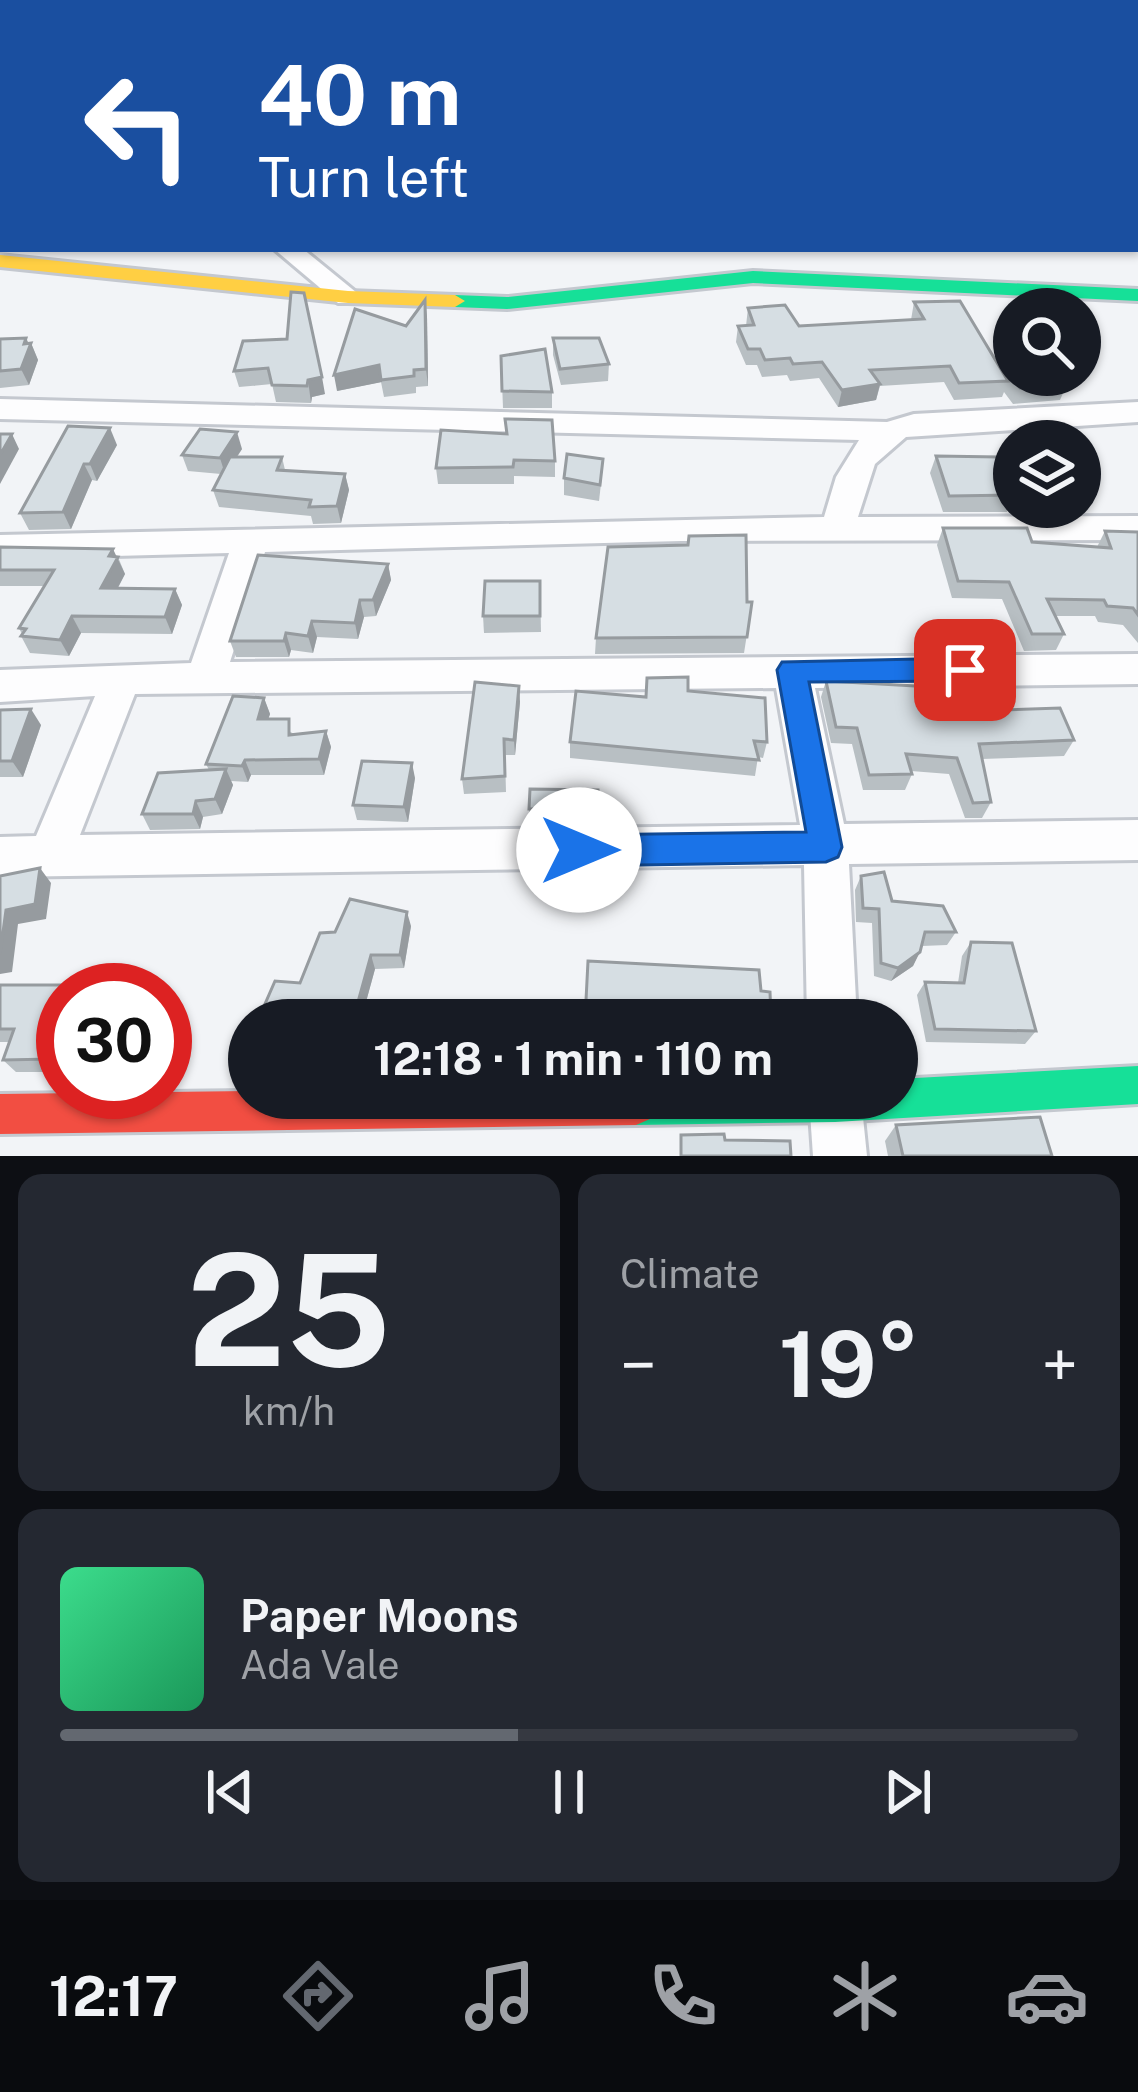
<!DOCTYPE html>
<meta charset="utf-8">
<style>
:root{--surface:#171b24;--page:#242831;--text:#f1f3f6;--muted:#9ea1a6;--line:#363941;--accent:#636870}
body{margin:0;font-family:"Public Sans",sans-serif;background:var(--page);color:var(--text);height:100vh;display:flex;flex-direction:column;font-size:45px;white-space:nowrap}
*{box-sizing:border-box;margin:0}
p{font-size:39px;color:var(--muted)}
.icon{flex:none;width:66px;height:66px;fill:none;stroke:currentColor;stroke-width:2;stroke-linecap:round;stroke-linejoin:round}
.map{position:relative;height:1156px;overflow:hidden}
.side{display:flex;flex-direction:column;gap:18px;padding:18px;background:#0d0f14;flex:1}
.side>*{flex:none}
.banner{position:absolute;left:0px;top:0px;width:1140px;height:252px;box-shadow:0 3px 9px #0004;background:#1a4fa0;color:#fff;overflow:hidden}
.controls{position:absolute;left:993px;top:288px;display:grid;gap:24px}
.controls a{display:grid;place-items:center;width:108px;height:108px;border-radius:50%;background:var(--surface);box-shadow:0 3px 9px #0004;font-size:60px}
.speed{position:absolute;left:36px;top:963px;display:flex;gap:24px;font-size:60px;font-weight:700;text-align:center}
.speed>*{display:grid;place-content:center;width:156px;height:156px;border-radius:50%;background:var(--surface);box-shadow:0 3px 9px #0004;line-height:1}
.speed .limit{border:18px solid #d22;background:#fff;color:#111}
.pin{position:absolute;display:grid;place-items:center;width:102px;height:102px;color:#fff;margin:-51px;border-radius:24px;box-shadow:0 6px 18px #0006}
.me{position:absolute;width:132px;margin:-66px;rotate:90deg;stroke-linejoin:round;filter:drop-shadow(0 0 9px #0008)}
.turn{display:flex;align-items:center;gap:42px;height:252px;padding:0 60px;font-size:54px}
.turn .icon{width:156px;height:156px;stroke-width:2.5}
.turn b{display:block;font-size:84px;line-height:102px}
.big{font-size:90px;font-weight:700;line-height:1.1}
.side .tile{flex:1;display:flex;flex-direction:column;justify-content:center;gap:18px;min-width:0;padding:0 42px;border-radius:24px;background:var(--page)}
.side .dial{align-items:center;gap:0}
.dial b{font-size:156px;line-height:1}
.song{display:flex;align-items:center;gap:36px}
.cover{width:144px;height:144px;border-radius:18px;background:linear-gradient(135deg,hsl(150 70% 55%),hsl(150 70% 35%))}
.played{height:12px;border-radius:6px;background:linear-gradient(90deg,var(--accent) 45%,var(--line) 45%)}
.keys{display:flex;justify-content:space-around;direction:ltr}
.heat{display:flex;justify-content:space-between;align-items:center;font-size:66px;direction:ltr}
.side .tiles{flex:1;display:grid;gap:18px;grid-template-columns:1fr 1fr}
.tile:last-child{grid-column:span 2}
.trip{position:absolute;left:228px;top:999px;width:690px;height:120px;border-radius:60px;background:var(--surface);box-shadow:0 3px 9px #0004;font-weight:700;line-height:120px;text-align:center}
.tab-bar{display:flex;height:192px;justify-content:space-around;align-items:center;background:#090b0e;color:var(--muted)}
.tab-bar .icon{width:84px;height:84px}
.tab-bar .current{color:var(--accent)}
.tab-bar b{font-size:54px;color:var(--text)}
.map>svg:first-child{display:block}
.lines{fill:none;stroke-linecap:round;stroke-linejoin:round}
.street-casing{stroke:#c4c8cf;stroke-width:6}
.fast-casing{stroke:#c4c8cf;stroke-width:6}
.slow-casing{stroke:#c4c8cf;stroke-width:6}
.jam-casing{stroke:#c4c8cf;stroke-width:6}
.street{fill:#fdfdfe;fill-rule:evenodd}
.fast{fill:#16e098;fill-rule:evenodd}
.slow{fill:#ffcf43;fill-rule:evenodd}
.jam{fill:#f24e42;fill-rule:evenodd}
.wall{fill:#b8bfc3}
.shaded-wall{fill:#969b9f}
.building{fill:#d6dee3;stroke:#969b9f;stroke-width:3}
.route{fill:#1a73e8;stroke:#114b97;stroke-width:3}
</style>
<div class="map">
<svg width="1138" height="1156" viewBox="0 0 1138 1156">
<rect width="100%" height="100%" fill="#f2f4f7"/>
<g class="lines">
<defs>
<g id="street">
<polygon points="156,0 178,0 154,3"/>
<polygon points="0,92 3,92 0,109"/>
<rect x="0" y="203" width="3" height="14"/>
<polygon points="274,249 303,249 362,297 358,303 338,303"/>
<path d="M0,399L887,422L914,414L1138,402V422L906,437L875,464L858,517L1138,516V540L681,541L265,552L230,662L1138,654V684L815,688L844,824L1138,820V860L849,864L857,1020H807L804,865L0,877V837L36,836L95,696L0,702V670L191,663L229,553L0,559V535L824,517L836,477L859,440L0,419ZM776,688L800,825L80,835L135,694Z"/>
<polygon points="809,1098 861,1098 867,1156 813,1156"/>
</g>
<g id="fast">
<polygon points="753,271 1138,289 1138,301 753,283 507,309 455,307 445,301 455,295 507,297"/>
<polygon points="1138,1066 1138,1104 835,1122 636,1125 622,1119 616,1105 619,1098 897,1098 897,1079"/>
</g>
<polygon id="slow" points="0,255 348,291 455,295 465,301 455,307 348,303 0,267"/>
<polygon id="jam" points="249,1091 249,1098 653,1098 656,1105 650,1119 636,1125 0,1134 0,1094"/>
</defs>
<use href="#street" class="street-casing"/>
<use href="#fast" class="fast-casing"/>
<use href="#slow" class="slow-casing"/>
<use href="#jam" class="jam-casing"/>
<use href="#street" class="street"/>
<use href="#fast" class="fast"/>
<use href="#slow" class="slow"/>
<use href="#jam" class="jam"/>
</g>
<g class="wall">
<polygon points="1017,301 1064,309 1014,309 1014,320 1011,317"/>
<polygon points="914,302 998,364 999,360 1067,384 1060,400 1013,404 1004,392 1002,397 954,400 944,382 880,386 876,400 838,407 819,378 790,381 787,375 762,377 757,365 746,365 736,342 738,326 746,326 748,308 799,326 911,320"/>
<polygon points="427,316 428,386 416,387 416,393 384,397 381,382 337,391 406,326"/>
<polygon points="553,338 609,364 608,381 561,385 553,355"/>
<polygon points="0,339 31,343 38,360 29,385 0,388"/>
<polygon points="243,341 325,394 312,397 311,403 276,402 272,384 239,387 234,371"/>
<polygon points="501,356 552,392 552,408 503,408"/>
<polygon points="505,419 555,461 555,477 514,476 514,484 438,484 436,468 506,434"/>
<polygon points="68,426 117,445 97,481 92,480 71,529 29,530 20,513"/>
<polygon points="242,449 237,457 282,457 285,470 345,474 349,490 341,523 313,524 311,516 219,507 213,490 221,474 188,471 182,455"/>
<polygon points="936,456 1014,495 1007,512 943,512 930,473"/>
<polygon points="602,475 599,501 564,495 564,478"/>
<polygon points="943,528 1032,542 1097,547 1105,531 1138,532 1138,643 1123,625 1098,622 1095,616 1056,616 1064,634 1056,650 1024,651 1002,599 952,598 937,545"/>
<polygon points="0,547 118,557 125,574 118,588 175,589 182,605 172,634 81,633 69,656 30,653 21,636 22,634 19,628 44,586 0,586"/>
<polygon points="388,564 391,580 376,616 364,617 358,639 317,637 313,653 291,650 289,657 236,657 230,641"/>
<polygon points="540,581 541,632 484,633 483,616"/>
<polygon points="747,602 752,602 744,653 595,654 596,638"/>
<polygon points="826,681 973,711 1074,740 1064,756 982,759 991,802 982,818 965,818 949,774 911,771 912,774 905,790 863,790 852,744 831,743 821,697"/>
<polygon points="688,691 767,742 763,758 758,757 755,776 570,758 570,742 645,697"/>
<polygon points="264,698 270,714 268,719 294,734 326,731 331,747 324,775 251,775 248,782 231,781 233,785 222,814 203,817 200,829 150,830 142,814 209,770 206,764"/>
<polygon points="520,702 515,755 505,755 506,792 464,794 462,779"/>
<polygon points="0,710 41,725 23,777 0,777"/>
<polygon points="415,778 408,822 357,820 353,805"/>
<polygon points="598,790 598,823 530,824 529,809"/>
<polygon points="861,876 892,901 956,932 947,945 922,946 913,966 891,981 874,976 872,923 856,922 855,890"/>
<polygon points="411,926 404,968 375,969 361,1020 300,983"/>
<polygon points="971,942 1036,1031 1025,1044 926,1042 917,995 925,982 958,983 962,956"/>
<polygon points="0,985 89,985 93,990 63,990 63,1083 55,1076 54,1072 16,1072 3,1060 10,1042 0,1042"/>
<polygon points="896,1125 1052,1156 888,1156 885,1141"/>
</g>
<g class="shaded-wall">
<polygon points="425,300 427,316 428,386 426,369"/>
<polygon points="26,338 30,346 31,343 38,360 29,385 21,369"/>
<polygon points="379,365 382,382 337,391 334,375"/>
<polygon points="322,377 325,394 312,397 311,403 308,380"/>
<polygon points="880,384 876,400 838,407 842,390"/>
<polygon points="110,428 117,445 97,481 90,464"/>
<polygon points="237,432 242,449 225,474 220,458"/>
<polygon points="12,434 19,449 0,484 0,455"/>
<polygon points="84,464 92,480 71,529 63,512"/>
<polygon points="345,474 349,490 341,523 337,506"/>
<polygon points="113,549 125,574 109,604 101,588 109,556"/>
<polygon points="388,564 391,580 376,616 373,600"/>
<polygon points="175,589 182,605 172,634 165,617"/>
<polygon points="360,600 364,617 358,639 355,623"/>
<polygon points="72,616 81,633 69,656 60,640"/>
<polygon points="312,621 317,637 313,653 308,636"/>
<polygon points="286,633 291,650 289,657 284,641"/>
<polygon points="519,686 520,702 515,755 514,740"/>
<polygon points="264,698 270,714 263,735 258,719"/>
<polygon points="31,709 41,725 23,777 12,761"/>
<polygon points="326,731 331,747 324,775 319,759"/>
<polygon points="245,760 251,775 248,782 242,766"/>
<polygon points="412,763 415,778 408,822 404,807"/>
<polygon points="226,769 233,785 222,814 215,799"/>
<polygon points="196,801 203,817 200,829 193,814"/>
<polygon points="40,868 51,883 46,919 18,924 12,972 0,974 0,954 6,910"/>
<polygon points="407,912 411,926 404,968 400,955"/>
<polygon points="920,952 913,966 891,981 898,968"/>
<polygon points="371,955 375,969 361,1020 353,1020"/>
</g>
<g class="building">
<polygon points="291,292 304,293 322,377 308,380 307,386 272,385 268,368 234,371 243,341 287,339"/>
<polygon points="1049,295 1064,309 1025,309 1017,301"/>
<polygon points="425,300 426,369 414,370 414,376 381,380 379,365 334,375 355,309 406,326"/>
<polygon points="960,301 1008,381 959,383 950,366 870,370 880,384 842,390 822,362 793,364 790,358 765,360 760,349 748,349 738,326 754,325 748,308 785,305 799,326 924,319 914,302"/>
<polygon points="26,338 24,344 31,343 21,369 0,371 0,339"/>
<polygon points="553,338 599,338 609,364 560,369"/>
<polygon points="545,349 552,392 502,391 501,356"/>
<polygon points="1014,359 1014,375 1060,375 1067,384 1020,388 999,360"/>
<polygon points="505,419 552,420 555,461 514,460 513,467 436,468 441,430 507,434"/>
<polygon points="68,426 110,428 90,464 84,464 63,512 20,513"/>
<polygon points="200,429 237,432 220,458 182,455"/>
<polygon points="0,434 12,434 0,455"/>
<polygon points="567,454 603,459 600,485 564,478"/>
<polygon points="936,456 999,457 1014,495 949,496"/>
<polygon points="230,457 282,457 277,470 345,474 337,506 309,507 311,500 213,490"/>
<polygon points="943,528 1027,528 1032,542 1111,548 1105,531 1138,532 1138,615 1133,608 1107,606 1104,600 1047,599 1064,634 1032,634 1009,582 958,581"/>
<polygon points="746,535 747,602 752,602 747,637 596,638 608,547 688,545 689,536"/>
<polygon points="0,547 113,549 109,556 118,557 101,588 175,589 165,617 72,616 60,640 21,636 26,629 19,628 54,570 0,570"/>
<polygon points="258,555 388,564 373,600 360,600 355,623 312,621 308,636 286,633 284,641 230,641"/>
<polygon points="485,581 540,581 540,616 483,616"/>
<polygon points="688,677 688,691 765,698 767,742 754,741 759,760 570,742 576,691 646,697 647,678"/>
<polygon points="826,681 969,689 973,711 1060,708 1074,740 979,744 991,802 973,803 957,758 906,754 912,774 869,775 857,728 836,727"/>
<polygon points="475,682 519,686 514,740 504,739 505,776 462,779"/>
<polygon points="233,696 264,698 258,719 289,719 289,735 326,731 319,759 245,760 242,766 206,764"/>
<polygon points="31,709 12,761 0,761 0,710"/>
<polygon points="362,761 412,763 404,807 353,805"/>
<polygon points="226,769 215,799 196,801 193,814 142,814 158,773"/>
<polygon points="530,789 598,790 598,808 529,809"/>
<polygon points="40,868 35,904 6,910 0,954 0,876"/>
<polygon points="884,872 892,901 943,906 956,932 925,932 920,952 898,968 881,963 879,909 863,908 861,876"/>
<polygon points="350,899 407,912 400,955 371,955 353,1020 258,1020 275,981 300,983 320,933 335,932"/>
<polygon points="971,942 1012,943 1036,1031 935,1029 925,982 964,983"/>
<polygon points="588,961 759,970 761,991 770,992 771,1020 585,1020"/>
<polygon points="0,985 89,985 87,990 63,990 63,1070 61,1076 55,1076 51,1059 3,1060 14,1029 0,1029"/>
<polygon points="1040,1117 1052,1156 903,1156 896,1125"/>
<polygon points="724,1134 725,1140 790,1141 791,1156 681,1156 681,1135"/>
</g>
<polygon class="route" points="965,658 976,661 980,670 976,678 965,681 809,682 842,847 838,857 826,862 579,866 567,861 562,850 567,840 579,835 806,832 777,670 782,662"/>
</svg>
<div class="controls">
<a><svg class="icon" aria-label="search" viewBox="0 0 24 24"><circle cx="10" cy="10" r="6"/><path d="M15 15l6 6"/></svg></a>
<a><svg class="icon" aria-label="layers" viewBox="0 0 24 24"><path d="M12 4l9 5-9 5-9-5zM3 14l9 5 9-5"/></svg></a>
</div>
<div class="speed"><div class="limit">30</div></div>
<div class="pin" style="left:965px;top:670px;background:#d93025"><svg class="icon" aria-label="arrive" viewBox="0 0 24 24"><path d="M6 21V4h12l-3 4 3 4H6"/></svg></div>
<svg class="me" style="left:579px;top:850px" viewBox="-20 -20 40 40"><circle r="19" fill="#fff"/><path d="M0-13L10 11 0 6-10 11z" fill="#1a73e8"/></svg>
<div class="trip">12:18 · 1 min · 110 m</div>
<div class="banner">
<div class="turn"><svg class="icon" aria-label="left" viewBox="0 0 24 24"><path d="M17 20v-9H6M10 6l-5 5 5 5"/></svg><div><b>40 m</b>Turn left</div></div>
</div>
</div>
<section class="side">
<div class="tiles">
<div class="tile dial"><b>25</b><p>km/h</p></div>
<div class="tile"><p>Climate</p>
<div class="heat"><a>−</a><b class="big">19°</b><a>+</a></div>
</div>
<div class="tile">
<div class="song"><i class="cover"></i><div><b>Paper Moons</b><p>Ada Vale</p></div></div>
<div class="played"></div>
<div class="keys"><svg class="icon" aria-label="previous" viewBox="0 0 24 24"><path d="M18 5L8 12l10 7zM5 5v14"/></svg><svg class="icon" aria-label="pause" viewBox="0 0 24 24"><path d="M8 5v14M16 5v14"/></svg><svg class="icon" aria-label="next" viewBox="0 0 24 24"><path d="M6 5l10 7-10 7zM19 5v14"/></svg></div>
</div>
</div>
</section>
<nav class="tab-bar">
<b>12:17</b>
<svg class="icon current" aria-label="directions" viewBox="0 0 24 24"><path d="M12 3l9 9-9 9-9-9zM9 14v-3h6M13 9l2 2-2 2"/></svg>
<svg class="icon" aria-label="music" viewBox="0 0 24 24"><path d="M9 18V5l10-2v13"/><circle cx="6" cy="18" r="3"/><circle cx="16" cy="16" r="3"/></svg>
<svg class="icon" aria-label="phone" viewBox="0 0 24 24"><path d="M5 4h4l2 5-3 2q2 4 5 5l2-3 5 2v4C11 20 4 13 5 4z"/></svg>
<svg class="icon" aria-label="climate" viewBox="0 0 24 24"><path d="M12 3v18M4 7l16 10M4 17L20 7"/></svg>
<svg class="icon" aria-label="car" viewBox="0 0 24 24"><path d="M5 17H2v-5l4-1 3-4h7l3 4 3 1v5h-3M9 17h6M6 11h13"/><circle cx="7" cy="17" r="2"/><circle cx="17" cy="17" r="2"/></svg>
</nav>
